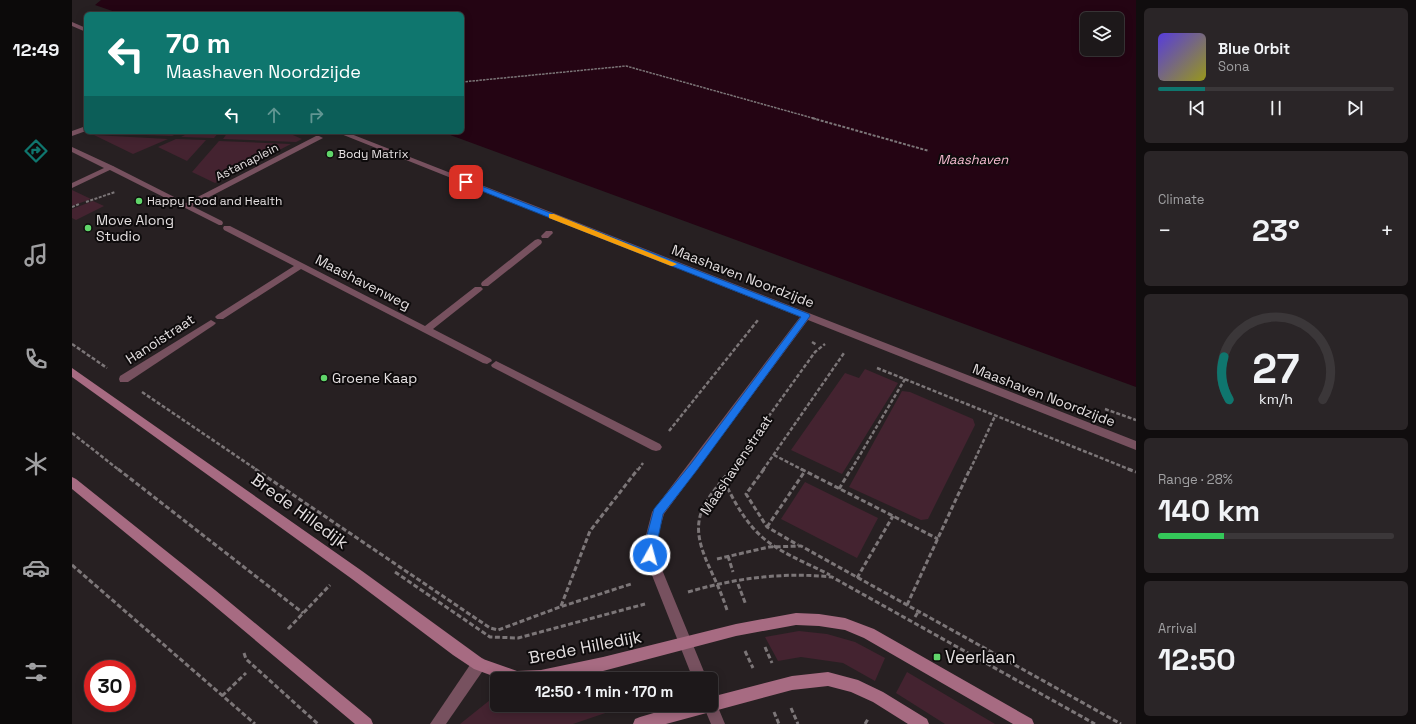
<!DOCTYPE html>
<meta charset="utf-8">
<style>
:root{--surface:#1d181a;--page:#2a2527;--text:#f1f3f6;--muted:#a0a0a2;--line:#3b3739;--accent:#0f766e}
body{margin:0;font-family:"Space Grotesk",sans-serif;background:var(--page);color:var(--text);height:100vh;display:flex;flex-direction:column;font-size:15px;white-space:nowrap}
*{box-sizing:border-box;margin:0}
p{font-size:13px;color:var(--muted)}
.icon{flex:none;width:22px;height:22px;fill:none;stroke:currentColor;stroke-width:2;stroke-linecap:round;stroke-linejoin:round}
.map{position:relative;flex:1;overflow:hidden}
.side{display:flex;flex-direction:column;gap:8px;padding:8px;background:#100d0e;width:280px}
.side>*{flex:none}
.banner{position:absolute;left:12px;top:12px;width:380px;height:122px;border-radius:6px;box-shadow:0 2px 10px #0003,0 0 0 1px var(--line);background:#0f766e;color:#fff;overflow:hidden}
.fabs{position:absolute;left:1008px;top:12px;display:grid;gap:8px}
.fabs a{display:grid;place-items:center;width:44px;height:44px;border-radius:6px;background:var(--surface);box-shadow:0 2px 10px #0003,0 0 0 1px var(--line);font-size:20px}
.speed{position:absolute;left:12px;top:660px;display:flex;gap:8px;font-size:20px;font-weight:700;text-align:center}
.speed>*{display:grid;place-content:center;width:52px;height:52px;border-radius:50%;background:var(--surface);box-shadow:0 2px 10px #0003,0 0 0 1px var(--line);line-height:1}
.speed .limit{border:6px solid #d22;background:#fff;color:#111}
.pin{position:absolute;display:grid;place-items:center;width:34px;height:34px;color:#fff;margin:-17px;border-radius:8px;box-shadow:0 2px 6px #0006}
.me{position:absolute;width:44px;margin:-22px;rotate:7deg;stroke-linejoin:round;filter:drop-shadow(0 0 3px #0008)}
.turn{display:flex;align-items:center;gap:14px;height:84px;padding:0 16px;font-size:18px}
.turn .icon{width:52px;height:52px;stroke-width:2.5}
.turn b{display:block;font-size:28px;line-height:34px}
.lanes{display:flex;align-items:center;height:38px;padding:0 16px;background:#0003;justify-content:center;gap:20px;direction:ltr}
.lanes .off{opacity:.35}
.big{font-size:30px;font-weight:700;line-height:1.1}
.side .widget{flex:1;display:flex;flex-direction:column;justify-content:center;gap:6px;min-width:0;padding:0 14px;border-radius:6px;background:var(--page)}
.side .dial{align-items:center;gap:0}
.dial svg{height:104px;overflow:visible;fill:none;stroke:var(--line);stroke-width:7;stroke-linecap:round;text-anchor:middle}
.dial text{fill:var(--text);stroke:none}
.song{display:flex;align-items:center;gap:12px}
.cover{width:48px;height:48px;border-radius:6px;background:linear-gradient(135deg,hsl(250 70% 55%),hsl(60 70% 35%))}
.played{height:4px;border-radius:2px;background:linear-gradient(90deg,var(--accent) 20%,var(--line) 20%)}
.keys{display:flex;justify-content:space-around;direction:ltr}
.heat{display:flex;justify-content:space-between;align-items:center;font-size:22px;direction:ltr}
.charge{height:6px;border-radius:3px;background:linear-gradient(90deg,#34c759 28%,var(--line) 0)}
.trip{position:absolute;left:418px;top:672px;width:228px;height:40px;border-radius:6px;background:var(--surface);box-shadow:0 2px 10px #0003,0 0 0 1px var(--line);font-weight:700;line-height:40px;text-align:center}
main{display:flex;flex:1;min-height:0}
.dock{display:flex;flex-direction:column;width:72px;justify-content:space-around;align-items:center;background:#0c0a0a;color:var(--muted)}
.dock .icon{width:28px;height:28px}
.dock .selected{color:var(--accent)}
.dock b{font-size:18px;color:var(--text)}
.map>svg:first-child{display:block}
.green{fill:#442330}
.water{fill:#240413;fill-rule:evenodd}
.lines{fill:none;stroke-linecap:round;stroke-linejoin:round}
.path-far3{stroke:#7c7678;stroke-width:1.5;stroke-dasharray:2.5 1;stroke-linecap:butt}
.path-far2{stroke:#7c7678;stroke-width:2;stroke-dasharray:3 1.5;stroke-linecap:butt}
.path-far1{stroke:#7c7678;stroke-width:2.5;stroke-dasharray:4 2;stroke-linecap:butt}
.path{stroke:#7c7678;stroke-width:3;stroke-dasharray:5 2.5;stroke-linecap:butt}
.lane{fill:#77515f;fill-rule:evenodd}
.street{fill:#77515f;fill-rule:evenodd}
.secondary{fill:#a76b82;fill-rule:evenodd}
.route{fill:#1a73e8;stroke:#114b97}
.slow{fill:#f59e0b}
.poi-dot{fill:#60d56a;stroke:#0e0b0c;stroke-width:1.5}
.labels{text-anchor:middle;stroke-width:4;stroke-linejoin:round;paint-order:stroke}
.far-poi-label{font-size:12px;fill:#e4dfe0;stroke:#0e0b0c;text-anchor:start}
.far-street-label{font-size:12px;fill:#e4dfe0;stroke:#0e0b0c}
.far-water-label{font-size:13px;font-style:italic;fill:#f8bdd2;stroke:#0e0b0c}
.poi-label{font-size:14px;fill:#e4dfe0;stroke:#0e0b0c;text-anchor:start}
.street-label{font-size:14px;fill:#e4dfe0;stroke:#0e0b0c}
.near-street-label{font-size:17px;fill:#e4dfe0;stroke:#0e0b0c}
.near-poi-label{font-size:17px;fill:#e4dfe0;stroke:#0e0b0c;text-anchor:start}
</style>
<main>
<nav class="dock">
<b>12:49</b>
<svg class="icon selected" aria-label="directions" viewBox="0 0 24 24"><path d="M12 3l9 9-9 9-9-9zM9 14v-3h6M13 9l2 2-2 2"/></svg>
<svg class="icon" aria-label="music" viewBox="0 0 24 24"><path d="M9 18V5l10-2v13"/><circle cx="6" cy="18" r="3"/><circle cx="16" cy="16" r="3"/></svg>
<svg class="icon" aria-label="phone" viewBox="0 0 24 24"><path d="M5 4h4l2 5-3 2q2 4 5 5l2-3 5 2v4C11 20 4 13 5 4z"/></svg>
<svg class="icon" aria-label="climate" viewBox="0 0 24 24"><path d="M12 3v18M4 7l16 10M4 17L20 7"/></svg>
<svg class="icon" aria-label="car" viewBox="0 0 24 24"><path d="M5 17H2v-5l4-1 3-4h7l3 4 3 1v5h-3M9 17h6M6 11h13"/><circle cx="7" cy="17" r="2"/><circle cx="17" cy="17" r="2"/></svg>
<svg class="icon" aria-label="filters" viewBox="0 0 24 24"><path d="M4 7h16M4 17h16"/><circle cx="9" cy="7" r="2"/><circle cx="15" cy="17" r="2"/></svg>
</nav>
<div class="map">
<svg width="1064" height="724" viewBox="0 0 1064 724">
<rect width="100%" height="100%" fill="#272022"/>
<g class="green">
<polygon points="22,132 109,132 100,136 18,133"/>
<polygon points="119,132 147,132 142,138 109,137"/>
<polygon points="156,132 214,132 230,139 224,142 151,139"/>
<polygon points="22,135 96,139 61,154"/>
<polygon points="104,139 134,140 115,161 86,147"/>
<polygon points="147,141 219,144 143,183 120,172"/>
<polygon points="0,191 0,190 19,199 0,206"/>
<polygon points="21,201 32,206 4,220 0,218 0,209"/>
<polygon points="793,369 826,383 770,474 719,450 773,373 787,378"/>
<polygon points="830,391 838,392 901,419 903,425 856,519 849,520 777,487"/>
<polygon points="733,482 806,518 785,558 709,519"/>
<polygon points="727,631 755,634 783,642 813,658 803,681 771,663 729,657 706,661 693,637"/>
<polygon points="835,672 923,724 873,724 824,693"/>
<polygon points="423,696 425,696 425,705 547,705 548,708 501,724 388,724"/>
</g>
<path class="water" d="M29,0H1064V387L370,132H390V14H49L23,5ZM1015,19H1045V49H1015Z"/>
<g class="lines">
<polyline class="path-far3" points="390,82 554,66 744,119"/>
<g class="path-far2">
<polyline points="740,118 857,151"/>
<polyline points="14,202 43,192"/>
<polyline points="0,207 7,204"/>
</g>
<g class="path-far1">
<polyline points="740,342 745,345"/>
<polyline points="0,344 35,368"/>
<polyline points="805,368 1059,470"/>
<polyline points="70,392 185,470"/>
<polyline points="1033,409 1064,420"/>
<polyline points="597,431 686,320"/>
<polyline points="0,433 47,470"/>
<polyline points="702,455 731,470"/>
<polyline points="566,470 571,463"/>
<polyline points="658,470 743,352 753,344"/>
<polyline points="691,470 772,353"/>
<polyline points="779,470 833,379"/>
<polyline points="898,470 923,416"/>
</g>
<g class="path">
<polyline points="46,469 231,613"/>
<polyline points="183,469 418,628 426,630 488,607 559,584"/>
<polyline points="692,469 674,494 695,527 726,545"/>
<polyline points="729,469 866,539"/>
<polyline points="1056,469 1064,472"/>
<path d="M652,481C662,501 673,522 690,537C710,554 735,563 758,575"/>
<polyline points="767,489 779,469"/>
<polyline points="695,527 733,471"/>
<polyline points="656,556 661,572"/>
<polyline points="645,559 697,547 729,546 1049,724"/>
<polyline points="0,565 183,724"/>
<polyline points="323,572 418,637 446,638 573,604"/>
<polyline points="785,578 821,516"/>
<polyline points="666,584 674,605"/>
<path d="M616,592C664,578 710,572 760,577L1023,724"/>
<polyline points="835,605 898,469"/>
<polyline points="489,606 518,531 566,469"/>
<path d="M655,610C652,601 649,593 645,584C634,559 618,533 632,506C639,493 650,481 659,469"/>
<polyline points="843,617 846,612"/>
<polyline points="216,629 258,585"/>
<polyline points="693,647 700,663"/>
<polyline points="673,651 681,668"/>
<polyline points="172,653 174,659 246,724"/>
<polyline points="150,696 174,673"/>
<polyline points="719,708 726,724"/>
<polyline points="702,712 707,724"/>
<polyline points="793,724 796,719"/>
</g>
<g class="lane">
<polygon points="14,126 14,131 0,136 0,131"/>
<polygon points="0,147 41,166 42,168 0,188 0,183 32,168 0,152"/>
</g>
<g class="street">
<polygon points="0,22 14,28 14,32 0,26"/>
<polygon points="264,132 274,132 1064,441 1064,450 736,320 592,514 586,535 584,555 635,679 621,679 572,555 574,535 580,512 728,317"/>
<polygon points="244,136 247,136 251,138 120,206 150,221 151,223 150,225 147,225 34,168 35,166 41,166 114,203"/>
<polygon points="152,226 158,226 353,326 403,287 409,287 411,289 409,291 361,329 419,359 420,361 415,364 411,363 229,269 151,319 145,319 143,317 145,315 222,266 152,230 151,228"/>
<polygon points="474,231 480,231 481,233 476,238 470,238 469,236"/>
<polygon points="466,239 469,240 470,242 469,244 416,286 410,286 409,284 410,282 463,240"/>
<polygon points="139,320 144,323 142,325 56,382 48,382 47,379 48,376"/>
<polygon points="424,361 588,444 590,447 588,450 584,451 580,450 420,367 419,365"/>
<polygon points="407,657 412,659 414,664 412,669 374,724 358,724 402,659"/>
<polygon points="639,698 643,700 653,724 639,724 631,705 639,705"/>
</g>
<g class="secondary">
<polygon points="0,368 290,571 411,659 445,671 469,670 531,657 664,624 724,613 747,614 773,618 802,629 960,719 962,724 941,724 792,638 773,630 747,626 724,625 664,636 531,671 492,679 429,679 402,669 381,655 280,579 0,377"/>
<polygon points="0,477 4,479 143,590 299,719 301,724 283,724 133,598 0,489"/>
<polygon points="756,672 786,680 811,692 855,719 857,724 836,724 801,702 779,692 756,686 720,690 594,724 561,724 563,719 568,717 609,705 639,705 639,697 720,676"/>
</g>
</g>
<polygon class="route" points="394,180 737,314 738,316 625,470 591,514 582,558 578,560 574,558 572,555 575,535 582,509 618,465 729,317 392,184 391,182"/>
<polygon class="slow" points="477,214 482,214 605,264 601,266 599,266 477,218"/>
<g class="poi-dot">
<circle cx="258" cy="154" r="4"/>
<circle cx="67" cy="201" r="4"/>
<circle cx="16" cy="228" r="4"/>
<circle cx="252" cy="378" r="4"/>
<rect x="861" y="653" width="8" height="8" rx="2"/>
</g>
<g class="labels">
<g class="far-poi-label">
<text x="266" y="158">Body Matrix</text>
<text x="75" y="205">Happy Food and Health</text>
</g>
<g class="far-street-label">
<text transform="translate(175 162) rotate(-27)" y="4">Astanaplein</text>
</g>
<g class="far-water-label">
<text x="901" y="164">Maashaven</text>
</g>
<g class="poi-label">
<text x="24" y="225">Move Along<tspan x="24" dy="16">Studio</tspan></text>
<text x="260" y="383">Groene Kaap</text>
</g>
<g class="street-label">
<text transform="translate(671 276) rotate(21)" y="5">Maashaven Noordzijde</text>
<text transform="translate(291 282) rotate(27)" y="5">Maashavenweg</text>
<text transform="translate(88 339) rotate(-33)" y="5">Hanoistraat</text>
<text transform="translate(972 395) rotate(21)" y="5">Maashaven Noordzijde</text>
<text transform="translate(664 465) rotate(-56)" y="5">Maashavenstraat</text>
</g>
<g class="near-street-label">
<text transform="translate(228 511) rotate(36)" y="6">Brede Hilledijk</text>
<text transform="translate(513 647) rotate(-11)" y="6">Brede Hilledijk</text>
</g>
<g class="near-poi-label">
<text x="873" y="663">Veerlaan</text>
</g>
</g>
</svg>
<div class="fabs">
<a><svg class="icon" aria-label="layers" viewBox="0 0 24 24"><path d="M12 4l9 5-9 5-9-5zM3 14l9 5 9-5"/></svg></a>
</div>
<div class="speed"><div class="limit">30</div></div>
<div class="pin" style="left:394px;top:182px;background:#d93025"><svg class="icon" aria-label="arrive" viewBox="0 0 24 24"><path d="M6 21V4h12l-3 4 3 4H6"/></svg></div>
<svg class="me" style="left:578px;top:555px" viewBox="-20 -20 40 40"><circle r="17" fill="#1a73e8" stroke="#fff" stroke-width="3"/><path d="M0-11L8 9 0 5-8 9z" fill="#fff"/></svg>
<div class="trip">12:50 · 1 min · 170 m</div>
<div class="banner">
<div class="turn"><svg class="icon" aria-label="left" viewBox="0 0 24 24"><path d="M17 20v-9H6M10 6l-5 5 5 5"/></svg><div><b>70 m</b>Maashaven Noordzijde</div></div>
<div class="lanes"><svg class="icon" aria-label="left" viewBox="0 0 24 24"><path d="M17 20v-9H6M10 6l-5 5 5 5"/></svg><svg class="icon off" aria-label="ahead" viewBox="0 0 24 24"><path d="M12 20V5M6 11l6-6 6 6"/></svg><svg class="icon off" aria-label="right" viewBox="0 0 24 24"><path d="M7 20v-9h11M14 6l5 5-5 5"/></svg></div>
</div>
</div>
<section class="side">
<div class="widget">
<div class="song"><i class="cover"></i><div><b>Blue Orbit</b><p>Sona</p></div></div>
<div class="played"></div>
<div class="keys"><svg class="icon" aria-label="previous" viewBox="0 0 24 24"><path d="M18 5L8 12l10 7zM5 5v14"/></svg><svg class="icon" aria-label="pause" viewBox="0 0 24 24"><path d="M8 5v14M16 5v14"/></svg><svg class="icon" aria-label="next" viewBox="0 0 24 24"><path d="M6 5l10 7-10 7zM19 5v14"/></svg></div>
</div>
<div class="widget"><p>Climate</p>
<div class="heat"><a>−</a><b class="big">23°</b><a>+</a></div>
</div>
<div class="widget dial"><svg viewBox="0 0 100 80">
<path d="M14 69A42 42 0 1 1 86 69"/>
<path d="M14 69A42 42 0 0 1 10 36" stroke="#0f766e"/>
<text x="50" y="56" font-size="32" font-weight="700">27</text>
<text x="50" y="72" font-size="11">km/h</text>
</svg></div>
<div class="widget"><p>Range · 28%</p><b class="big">140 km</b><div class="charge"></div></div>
<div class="widget"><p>Arrival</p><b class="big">12:50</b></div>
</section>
</main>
